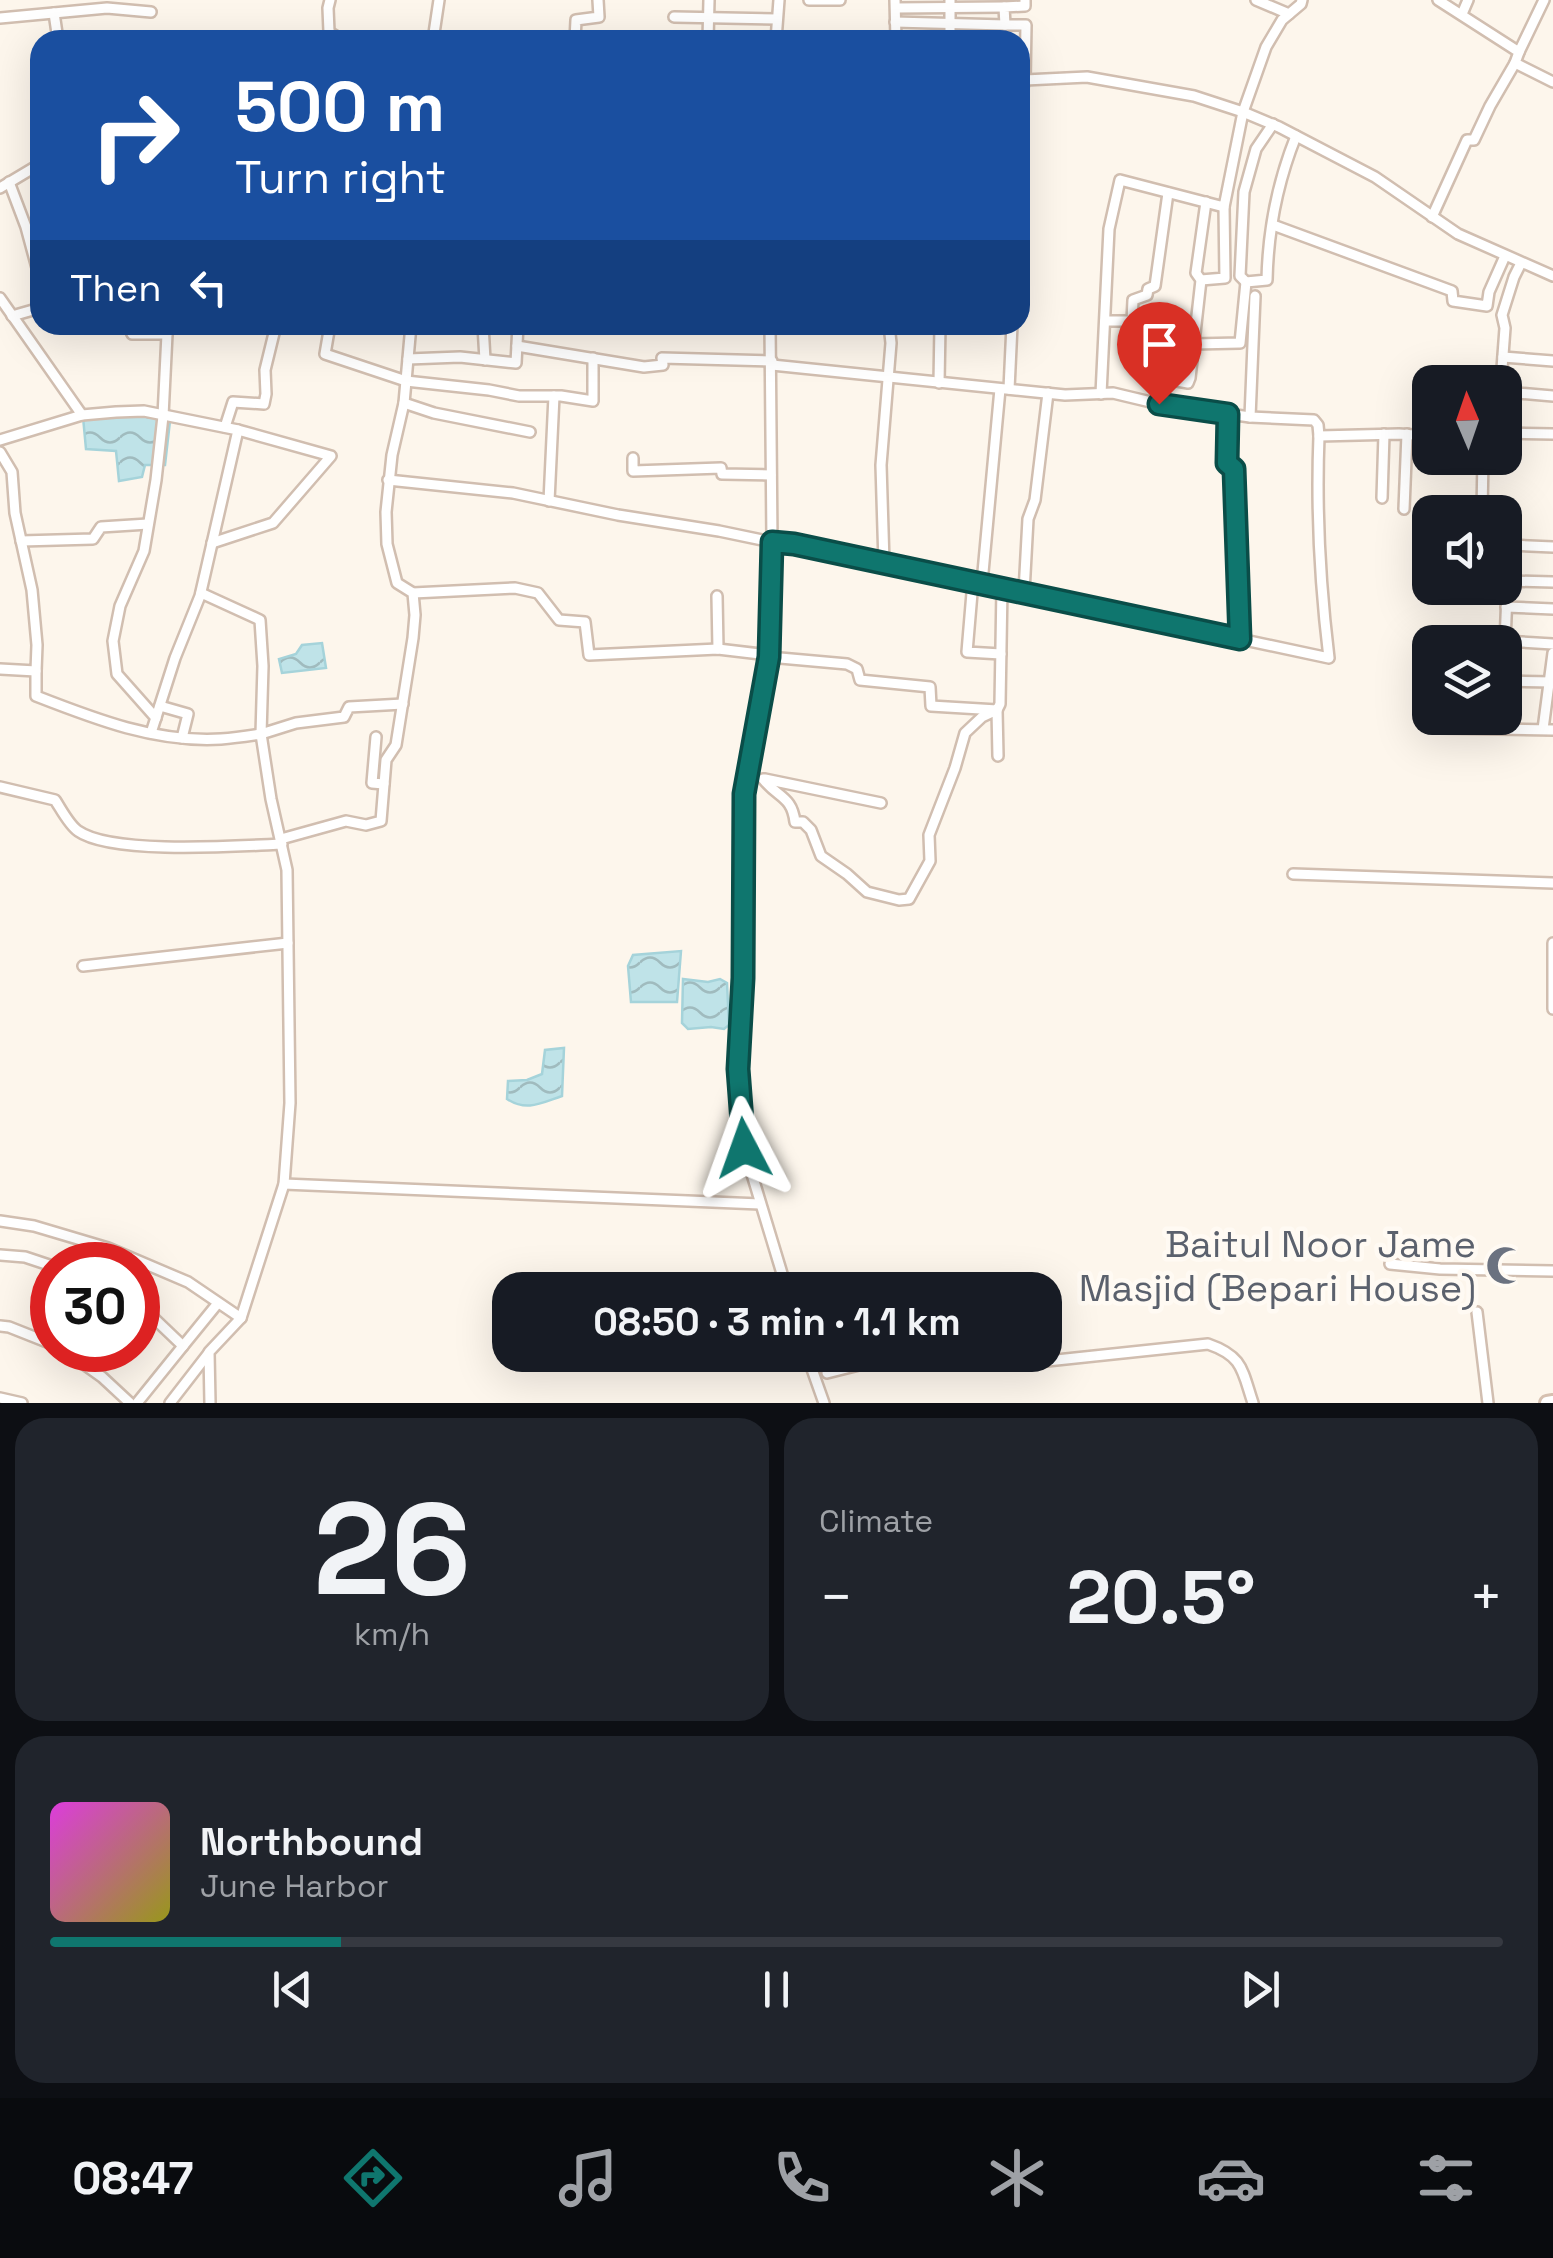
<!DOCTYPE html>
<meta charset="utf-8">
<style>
:root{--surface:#171b24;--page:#20242c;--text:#f1f3f6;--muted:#9ea1a6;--line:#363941;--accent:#0f766e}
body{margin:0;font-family:"Space Grotesk",sans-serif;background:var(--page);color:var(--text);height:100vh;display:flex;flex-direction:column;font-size:38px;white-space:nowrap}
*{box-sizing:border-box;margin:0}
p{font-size:32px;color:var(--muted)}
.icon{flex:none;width:55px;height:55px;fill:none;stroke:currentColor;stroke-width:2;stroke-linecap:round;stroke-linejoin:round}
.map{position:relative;height:1403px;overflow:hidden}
.side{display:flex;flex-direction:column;gap:15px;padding:15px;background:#0d0f14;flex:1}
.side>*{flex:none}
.top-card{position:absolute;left:30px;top:30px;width:1000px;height:305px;border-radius:30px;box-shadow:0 10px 40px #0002;background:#1a4fa0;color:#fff;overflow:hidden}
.needle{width:65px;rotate:358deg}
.controls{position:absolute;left:1412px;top:365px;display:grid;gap:20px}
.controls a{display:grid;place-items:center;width:110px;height:110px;border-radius:20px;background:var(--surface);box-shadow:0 10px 40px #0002;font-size:50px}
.speed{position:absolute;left:30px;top:1242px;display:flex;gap:20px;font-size:50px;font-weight:700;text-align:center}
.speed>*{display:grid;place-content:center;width:130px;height:130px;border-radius:50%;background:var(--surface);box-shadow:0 10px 40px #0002;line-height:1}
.speed .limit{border:15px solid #d22;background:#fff;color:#111}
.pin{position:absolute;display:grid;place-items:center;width:85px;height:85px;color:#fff;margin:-102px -42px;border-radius:50% 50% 50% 0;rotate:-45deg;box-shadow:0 0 10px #0007}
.pin .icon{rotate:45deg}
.me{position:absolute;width:110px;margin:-55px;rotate:356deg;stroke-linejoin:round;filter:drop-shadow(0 0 8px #0008)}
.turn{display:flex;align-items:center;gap:35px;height:210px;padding:0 40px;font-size:45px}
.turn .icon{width:130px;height:130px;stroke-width:2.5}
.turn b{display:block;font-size:70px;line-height:85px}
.then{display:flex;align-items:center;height:95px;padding:0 40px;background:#0003;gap:20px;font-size:38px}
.big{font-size:75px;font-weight:700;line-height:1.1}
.side .widget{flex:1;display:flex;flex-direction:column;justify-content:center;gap:15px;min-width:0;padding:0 35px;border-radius:30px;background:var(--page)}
.side .dial{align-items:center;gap:0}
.dial b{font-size:130px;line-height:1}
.song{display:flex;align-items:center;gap:30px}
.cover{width:120px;height:120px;border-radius:15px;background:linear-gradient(135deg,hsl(300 70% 55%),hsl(60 70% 35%))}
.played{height:10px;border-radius:5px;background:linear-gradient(90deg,var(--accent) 20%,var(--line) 20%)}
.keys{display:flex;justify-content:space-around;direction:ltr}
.heat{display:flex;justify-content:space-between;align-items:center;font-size:55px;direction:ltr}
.side .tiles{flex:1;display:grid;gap:15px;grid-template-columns:1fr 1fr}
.widget:last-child{grid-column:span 2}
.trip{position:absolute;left:492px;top:1272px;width:570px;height:100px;border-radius:30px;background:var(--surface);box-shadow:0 10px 40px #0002;font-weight:700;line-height:100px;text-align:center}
.tabs{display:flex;height:160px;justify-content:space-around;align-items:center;background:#090b0e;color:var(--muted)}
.tabs .icon{width:70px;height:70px}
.tabs .on{color:var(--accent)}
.tabs b{font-size:45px;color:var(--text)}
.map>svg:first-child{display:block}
.water{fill:url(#water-waves);stroke:#a5d3da;stroke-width:2.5}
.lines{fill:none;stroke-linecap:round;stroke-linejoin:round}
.minor-casing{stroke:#d1beb0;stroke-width:14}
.secondary-casing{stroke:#d6c0b0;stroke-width:18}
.minor{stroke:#fff;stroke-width:9}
.secondary{stroke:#fff;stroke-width:12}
.route-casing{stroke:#0a4d48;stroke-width:25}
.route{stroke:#0f766e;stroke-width:18}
.labels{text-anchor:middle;stroke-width:9;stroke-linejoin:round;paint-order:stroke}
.worship-label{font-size:38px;fill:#5b616d;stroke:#fffaf3;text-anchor:end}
</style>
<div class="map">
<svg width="1553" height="1403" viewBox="0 0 1553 1403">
<defs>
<pattern id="water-waves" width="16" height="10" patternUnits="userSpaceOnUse" patternTransform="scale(2.5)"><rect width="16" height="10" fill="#bfe3e8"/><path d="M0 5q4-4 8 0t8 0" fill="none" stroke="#a0bbbe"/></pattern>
</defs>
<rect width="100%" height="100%" fill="#fdf6ec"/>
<g class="water">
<polygon points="144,414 170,421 165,465 145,465 142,477 119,481 116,451 86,449 83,417"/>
<polygon points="322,643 326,668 282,673 279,659 296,654 302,645"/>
<polygon points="681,951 677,1002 631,1002 628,966 633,955"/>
<polygon points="683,979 708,982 720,979 727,983 729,1025 724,1029 711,1027 688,1029 682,1023"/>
<path d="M564,1048L562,1096C541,1103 527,1112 507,1099L508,1081L527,1080L542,1074L545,1050Z"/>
</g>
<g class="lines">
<defs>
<g id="minor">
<polyline points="330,0 328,8 329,32 342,40"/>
<polyline points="809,0 840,0"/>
<polyline points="895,0 896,40"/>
<polyline points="950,0 950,40"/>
<polyline points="1256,0 1289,14"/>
<polyline points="1438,0 1519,52 1515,63 1553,82"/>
<polyline points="896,8 1004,7"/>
<polyline points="54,13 58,40"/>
<polyline points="1462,14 1468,0"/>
<polyline points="674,17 777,19"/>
<polyline points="0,18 107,8 151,12"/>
<polyline points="895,22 1005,25"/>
<polyline points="433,40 439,0"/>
<polyline points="575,40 576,20 599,17 598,0"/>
<polyline points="708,40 709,0"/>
<polyline points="776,40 779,0"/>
<polyline points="1519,52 1544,0"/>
<polyline points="1025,80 1087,77 1194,96 1243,112 1279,127 1375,177 1458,234 1553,276"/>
<polyline points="1020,98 1025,80 1026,25 1005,25 1004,7 1025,6 1025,0"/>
<polyline points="9,182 26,227 40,279"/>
<polyline points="0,188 40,164"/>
<polyline points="1432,217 1467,140 1474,140 1490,106 1515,63"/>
<polyline points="1273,225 1452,291 1453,301 1487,306 1489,292 1505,256"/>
<polyline points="1201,280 1225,278 1224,207"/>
<polyline points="1246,282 1240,276 1244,192 1256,149 1273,124"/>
<polyline points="0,298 82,415"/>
<polyline points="12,316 40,308"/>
<polyline points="1105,321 1132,321 1133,300 1147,295 1148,289 1155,286 1168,193"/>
<polyline points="128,325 132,334 167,334"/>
<polyline points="330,325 325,354 406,381 489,390 519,396 561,396 593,401 593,358"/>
<polyline points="483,325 485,360"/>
<polyline points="770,325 772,542 769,655 744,795 743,978 739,1069 744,1148 787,1290"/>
<path d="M1194,344L1240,343L1246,282L1267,280C1268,232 1278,181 1296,136"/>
<polyline points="517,346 644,367 663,365 662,358 772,361"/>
<polyline points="1503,357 1553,361"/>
<polyline points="408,359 460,357 516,363 518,325"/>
<polyline points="772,365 1065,395 1113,393 1159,404 1250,417 1314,420 1318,425 1319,436 1399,434 1430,436"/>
<polyline points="1501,382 1505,328 1502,315 1514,277 1521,263"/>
<polyline points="939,383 940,325"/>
<polyline points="1009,389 1012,325"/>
<polyline points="1505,392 1553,396"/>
<polyline points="1101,394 1109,229 1120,180 1224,207 1243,112 1266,47 1282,20 1301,4 1302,0"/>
<polyline points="404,403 434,413 530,432"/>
<polyline points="1155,403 1160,378 1188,383 1190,378 1201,280 1196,273 1206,202"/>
<polyline points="1228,414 1227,463 1234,469 1240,639"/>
<polyline points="1250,417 1255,296"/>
<polyline points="225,427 233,402 264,404 266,394 265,370 276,325"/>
<polyline points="1505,433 1553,434"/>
<polyline points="0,440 82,415 116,412 144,411 238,430 200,596 175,658 151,733"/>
<polyline points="0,452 12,472 15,513 32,590 37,645 36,671 0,669"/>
<polyline points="633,458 633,471 721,468 722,474 771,475"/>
<path d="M388,480L513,493L618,515L719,531L772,542L794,544L1329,658C1320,584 1316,510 1319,436"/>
<polyline points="1382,498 1384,434"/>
<polyline points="549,501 554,396"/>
<polyline points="1404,509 1407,434"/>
<polyline points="1482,512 1483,458"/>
<polyline points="21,541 93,539 101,527 148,524"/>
<polyline points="212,543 273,523 331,456 238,430"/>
<polyline points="884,563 881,465 891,343 889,325"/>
<polyline points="973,581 967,652 1001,654"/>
<polyline points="1507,581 1553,582"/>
<polyline points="982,583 1000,389"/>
<polyline points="1024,592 1028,519 1035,500 1048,393"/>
<polyline points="201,593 260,620 263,666 261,734 296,723 344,717 349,707 403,704"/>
<polyline points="413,593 515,588 538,593 559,620 585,622 589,655 718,649 769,655"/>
<polyline points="717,596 718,649"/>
<polyline points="1506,607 1553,609"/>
<polyline points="1505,641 1553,644"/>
<polyline points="1505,642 1509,545 1553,547"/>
<polyline points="769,657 847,664 857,669 860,680 930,687 931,706 997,710 1000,704 1002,587"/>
<path d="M36,671V696C95,719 156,743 221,739C234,738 248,736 261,734L271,799L287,870L290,1103L284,1184L241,1318L209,1352L210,1403"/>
<polyline points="1505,681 1552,682"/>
<polyline points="160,706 188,714 182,738"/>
<polyline points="156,718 117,674 113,641 120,606 144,551 156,480 163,416 167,334 171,325"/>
<polyline points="1440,728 1553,730"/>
<polyline points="1543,729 1553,653"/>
<polyline points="376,737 372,783 384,784"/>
<path d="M763,779C778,798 792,796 795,822H803L811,830L821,856L847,874L867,892L899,900L909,899L930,861L929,835L955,768L965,733L982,717L997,710L998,756"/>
<polyline points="765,779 881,803"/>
<path d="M0,787L55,800C61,809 69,825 78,831C112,855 238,846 282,844"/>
<polyline points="281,839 346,821 366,825 381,821 386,760 396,745 413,638 415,615 413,593 397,583 387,544 386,512 392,455 404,403 411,325"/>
<polyline points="1293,874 1553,883"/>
<polyline points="1553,943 1553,1009"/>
<polyline points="83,966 288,943"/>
<polyline points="284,1184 760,1204"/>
<polyline points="0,1221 34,1226 108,1248 188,1282 241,1318"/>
<polyline points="0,1255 25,1257 52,1266"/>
<polyline points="1390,1264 1440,1269 1553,1271"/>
<polyline points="1477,1312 1488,1403"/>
<polyline points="0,1326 9,1327 52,1344"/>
<polyline points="183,1346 218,1303"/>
<polyline points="64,1350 102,1377 130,1403"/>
<polyline points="807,1355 824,1403"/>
<path d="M970,1355L1028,1363L1208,1344C1243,1356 1242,1370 1253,1403"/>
<polyline points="827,1373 899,1355"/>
<polyline points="0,1398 22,1403"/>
<polyline points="137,1403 183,1346 138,1303"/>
<polyline points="170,1403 208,1354"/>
</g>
<polyline id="secondary" points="1547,1403 1553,1402"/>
</defs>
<use href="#minor" class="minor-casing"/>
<use href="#secondary" class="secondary-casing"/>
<use href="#minor" class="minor"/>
<use href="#secondary" class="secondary"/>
</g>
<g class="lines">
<defs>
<polyline id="route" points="744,1148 738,1069 743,978 744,794 769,657 772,542 794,544 1240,639 1234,469 1227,463 1228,414 1159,404"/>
</defs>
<use href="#route" class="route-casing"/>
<use href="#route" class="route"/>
</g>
<defs>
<symbol id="mosque-bare" viewBox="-9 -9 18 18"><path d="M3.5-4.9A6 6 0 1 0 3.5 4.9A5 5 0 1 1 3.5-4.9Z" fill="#6b7280" stroke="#fffaf3" stroke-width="2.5" paint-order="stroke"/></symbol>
</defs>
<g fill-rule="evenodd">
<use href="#mosque-bare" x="1478" y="1238" width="55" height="55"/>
</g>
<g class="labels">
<g class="worship-label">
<text x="1476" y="1257">Baitul Noor Jame<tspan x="1476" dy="44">Masjid (Bepari House)</tspan></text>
</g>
</g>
</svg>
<div class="controls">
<a><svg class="needle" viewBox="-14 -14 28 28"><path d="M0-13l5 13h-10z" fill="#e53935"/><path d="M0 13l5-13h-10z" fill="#9ea1a6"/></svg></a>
<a><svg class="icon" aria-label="sound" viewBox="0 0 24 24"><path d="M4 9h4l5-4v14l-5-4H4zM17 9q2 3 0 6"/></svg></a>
<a><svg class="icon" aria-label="layers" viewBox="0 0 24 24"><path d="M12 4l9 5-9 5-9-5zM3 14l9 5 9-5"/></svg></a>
</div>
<div class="speed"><div class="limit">30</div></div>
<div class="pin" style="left:1159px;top:404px;background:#d93025"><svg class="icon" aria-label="arrive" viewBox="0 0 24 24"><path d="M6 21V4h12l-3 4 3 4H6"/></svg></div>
<svg class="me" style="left:744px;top:1148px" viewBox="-20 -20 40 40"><path d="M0-17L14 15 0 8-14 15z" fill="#0f766e" stroke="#fff" stroke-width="4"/></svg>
<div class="trip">08:50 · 3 min · 1.1 km</div>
<div class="top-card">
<div class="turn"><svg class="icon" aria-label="right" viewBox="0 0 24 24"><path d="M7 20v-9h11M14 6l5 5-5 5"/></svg><div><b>500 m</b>Turn right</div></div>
<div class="then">Then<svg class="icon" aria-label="left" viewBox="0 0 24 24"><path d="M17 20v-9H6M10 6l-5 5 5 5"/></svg></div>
</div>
</div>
<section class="side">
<div class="tiles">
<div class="widget dial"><b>26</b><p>km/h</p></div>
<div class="widget"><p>Climate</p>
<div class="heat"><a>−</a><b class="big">20.5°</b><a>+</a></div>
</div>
<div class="widget">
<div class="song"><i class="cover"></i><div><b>Northbound</b><p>June Harbor</p></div></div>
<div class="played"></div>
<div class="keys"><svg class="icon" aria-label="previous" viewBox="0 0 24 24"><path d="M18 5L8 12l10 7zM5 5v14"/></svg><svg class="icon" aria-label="pause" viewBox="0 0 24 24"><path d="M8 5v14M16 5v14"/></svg><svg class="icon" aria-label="next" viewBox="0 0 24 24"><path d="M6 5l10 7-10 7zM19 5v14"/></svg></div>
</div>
</div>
</section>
<nav class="tabs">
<b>08:47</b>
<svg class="icon on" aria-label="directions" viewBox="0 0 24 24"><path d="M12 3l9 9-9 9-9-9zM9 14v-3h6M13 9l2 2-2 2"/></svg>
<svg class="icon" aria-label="music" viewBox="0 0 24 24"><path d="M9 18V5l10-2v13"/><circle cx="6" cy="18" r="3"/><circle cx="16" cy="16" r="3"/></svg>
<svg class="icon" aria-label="phone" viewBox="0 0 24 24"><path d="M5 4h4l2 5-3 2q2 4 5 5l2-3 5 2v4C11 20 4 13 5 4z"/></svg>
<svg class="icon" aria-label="climate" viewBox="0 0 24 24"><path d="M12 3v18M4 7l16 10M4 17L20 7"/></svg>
<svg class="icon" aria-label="car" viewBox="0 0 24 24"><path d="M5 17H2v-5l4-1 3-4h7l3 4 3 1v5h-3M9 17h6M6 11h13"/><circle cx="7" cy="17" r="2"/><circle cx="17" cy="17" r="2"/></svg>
<svg class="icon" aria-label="filters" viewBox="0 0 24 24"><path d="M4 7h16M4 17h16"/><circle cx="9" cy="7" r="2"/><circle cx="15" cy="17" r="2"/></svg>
</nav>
